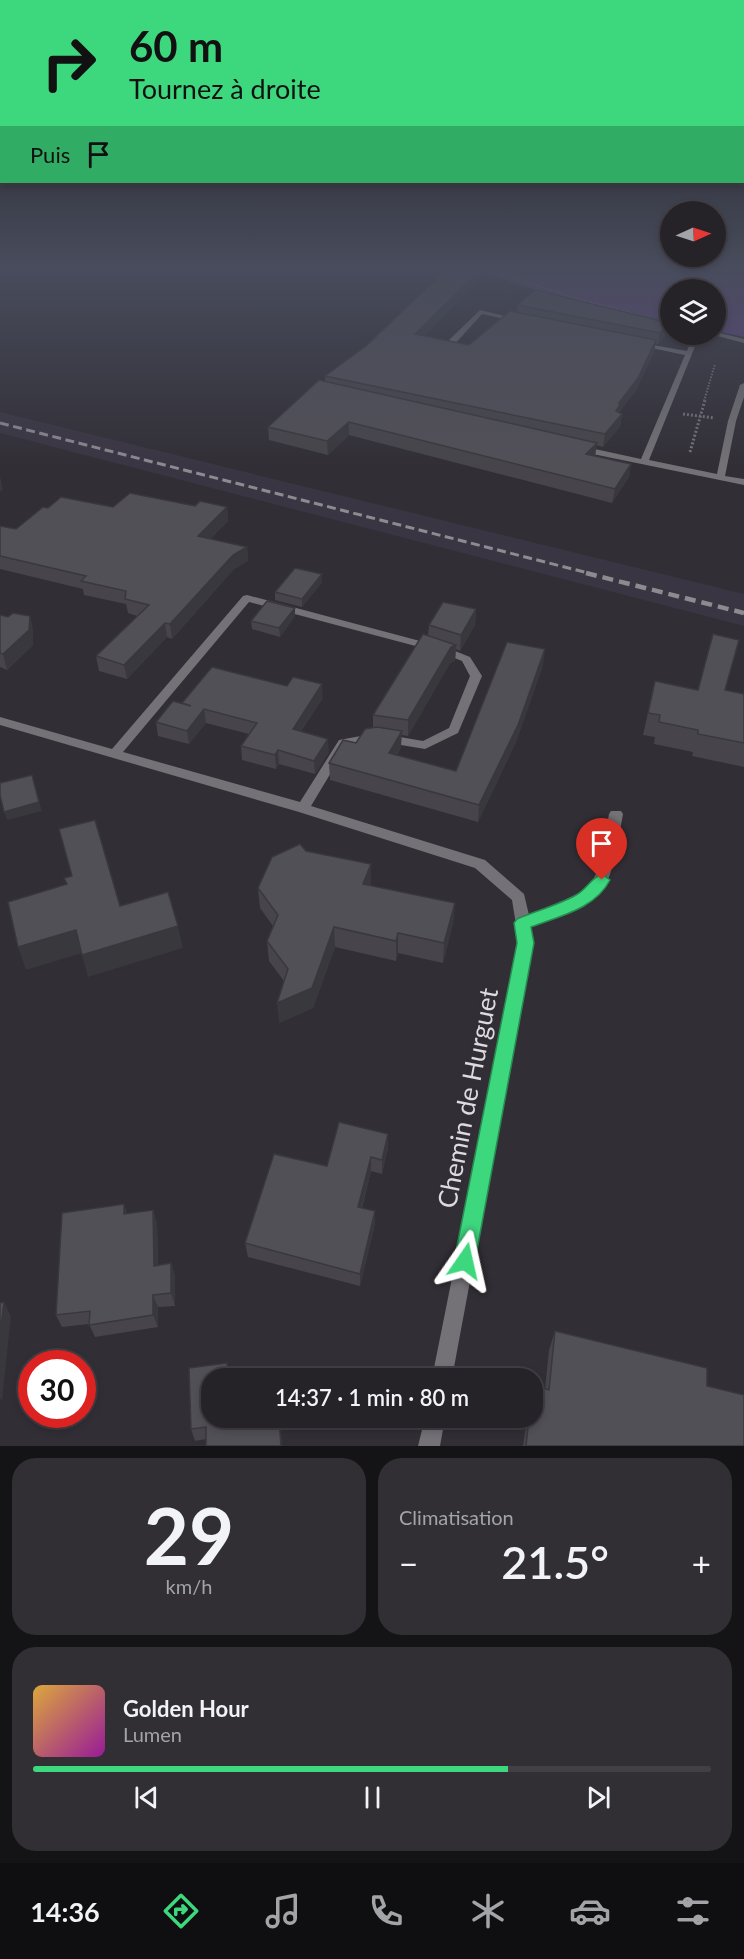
<!DOCTYPE html>
<html lang="fr">
<meta charset="utf-8">
<style>
:root{--surface:#252228;--page:#312f34;--text:#f1f3f6;--muted:#a3a4a8;--line:#423f45;--accent:#3dd77e}
body{margin:0;font-family:Lato,sans-serif;background:var(--page);color:var(--text);height:100vh;display:flex;flex-direction:column;font-size:22px;white-space:nowrap}
*{box-sizing:border-box;margin:0}
p{font-size:20px;color:var(--muted)}
.icon{flex:none;width:33px;height:33px;fill:none;stroke:currentColor;stroke-width:2;stroke-linecap:round;stroke-linejoin:round}
.map{position:relative;height:1446px;overflow:hidden}
.sheet{display:flex;flex-direction:column;gap:12px;padding:12px;background:#141316;flex:1}
.sheet>*{flex:none}
.guide{position:absolute;left:0px;top:0px;width:744px;height:183px;box-shadow:0 3px 9px #0003,0 0 0 2px var(--line);background:#3dd77e;color:#111;overflow:hidden}
.needle{width:39px;rotate:87deg}
.fabs{position:absolute;left:660px;top:201px;display:grid;gap:12px}
.fabs a{display:grid;place-items:center;width:66px;height:66px;border-radius:50%;background:var(--surface);box-shadow:0 3px 9px #0003,0 0 0 2px var(--line);font-size:30px}
.speed{position:absolute;left:18px;top:1350px;display:flex;gap:12px;font-size:30px;font-weight:700;text-align:center}
.speed>*{display:grid;place-content:center;width:78px;height:78px;border-radius:50%;background:var(--surface);box-shadow:0 3px 9px #0003,0 0 0 2px var(--line);line-height:1}
.speed .limit{border:9px solid #d22;background:#fff;color:#111}
.pin{position:absolute;display:grid;place-items:center;width:51px;height:51px;color:#fff;margin:-62px -26px;border-radius:50% 50% 50% 0;rotate:-45deg;box-shadow:0 0 6px #0007}
.pin .icon{rotate:45deg}
.me{position:absolute;width:66px;margin:-33px;rotate:11deg;stroke-linejoin:round;filter:drop-shadow(0 0 4px #0008)}
.turn{display:flex;align-items:center;gap:21px;height:126px;padding:0 30px;font-size:27px}
.turn .icon{width:78px;height:78px;stroke-width:2.5}
.turn b{display:block;font-size:42px;line-height:51px}
.then{display:flex;align-items:center;height:57px;padding:0 30px;background:#0003;gap:12px;font-size:22px}
.big{font-size:45px;font-weight:600;line-height:1.1}
.sheet .card{flex:1;display:flex;flex-direction:column;justify-content:center;gap:9px;min-width:0;padding:0 21px;border-radius:24px;background:var(--page)}
.sheet .dial{align-items:center;gap:0}
.dial b{font-size:78px;line-height:1}
.song{display:flex;align-items:center;gap:18px}
.cover{width:72px;height:72px;border-radius:9px;background:linear-gradient(135deg,hsl(40 70% 55%),hsl(300 70% 35%))}
.played{height:6px;border-radius:3px;background:linear-gradient(90deg,var(--accent) 70%,var(--line) 70%)}
.keys{display:flex;justify-content:space-around;direction:ltr}
.heat{display:flex;justify-content:space-between;align-items:center;font-size:33px;direction:ltr}
.sheet .tiles{flex:1;display:grid;gap:12px;grid-template-columns:1fr 1fr}
.card:last-child{grid-column:span 2}
.trip{position:absolute;left:201px;top:1368px;width:342px;height:60px;border-radius:24px;background:var(--surface);box-shadow:0 3px 9px #0003,0 0 0 2px var(--line);font-weight:600;line-height:60px;text-align:center}
.dock{display:flex;height:96px;justify-content:space-around;align-items:center;background:#0f0e10;color:var(--muted)}
.dock .icon{width:42px;height:42px}
.dock .current{color:var(--accent)}
.dock b{font-size:27px;color:var(--text)}
.map>svg:first-child{display:block}
.built{fill:#3a3542}
.forest{fill:#624388}
.lines{fill:none;stroke-linecap:round;stroke-linejoin:round}
.path-far1{stroke:#76737a;stroke-width:2;stroke-dasharray:1.5 1.5;stroke-linecap:butt}
.path{stroke:#76737a;stroke-width:3;stroke-dasharray:2 2;stroke-linecap:butt}
.street{fill:#747276;fill-rule:evenodd}
.rail-far1{stroke:#8d8a90;stroke-width:3;stroke-dasharray:9 4.5;stroke-linecap:butt}
.rail{stroke:#8d8a90;stroke-width:4.5;stroke-dasharray:11 6;stroke-linecap:butt}
.wall{fill:#47454b}
.shaded-wall{fill:#39383d}
.building{fill:#525057;stroke:#39383d;stroke-width:1.5}
.route{fill:#3dd77e;stroke:#288c52;stroke-width:1.5}
.labels{text-anchor:middle;stroke-width:6;stroke-linejoin:round;paint-order:stroke}
.near-street-label{font-size:26px;fill:#dddbe0;stroke:#312e35}
</style>
<div class="map">
<svg width="744" height="1446" viewBox="0 0 744 1446">
<rect width="100%" height="100%" fill="#312e35"/>
<polygon class="built" points="0,412 744,594 744,626 0,433"/>
<polygon class="forest" points="464,266 744,266 744,337 716,331 716,290 670,290 670,321 557,297"/>
<g class="lines">
<g class="path-far1">
<polyline points="479,266 575,298 670,323"/>
<polyline points="704,401 715,364"/>
</g>
<g class="path">
<polyline points="683,414 714,418"/>
<polyline points="690,452 705,400"/>
</g>
<g class="street">
<polygon points="480,310 521,320 518,322 482,314 453,346 447,346 447,342"/>
<polygon points="716,332 744,339 744,343 710,334 716,334"/>
<polygon points="693,334 700,334 649,460 717,474 728,421 740,385 744,383 744,397 736,421 725,476 744,479 744,485 578,451 577,449 581,446 641,459 685,355 637,345 641,343 687,351"/>
<path d="M247,595L450,649L470,657L482,676L458,733L425,749L377,741L347,746L311,806L485,860L524,894L529,915C602,891 596,885 609,814L611,811H621L623,814C608,897 611,897 531,926L533,943L452,1378H432L519,943L512,900L475,868L299,812L0,725V717L112,749L243,596ZM249,602L442,653L462,661L470,676L449,728L423,741L377,733L339,740L300,802L123,752Z"/>
<polygon points="425,1418 445,1418 440,1446 418,1446"/>
</g>
<polyline class="rail-far1" points="0,423 592,574"/>
<polyline class="rail" points="586,573 744,613"/>
</g>
<g class="wall">
<polygon points="480,270 479,281 424,336 469,345 517,313 517,305 669,323 667,334 658,344 655,343 654,352 636,390 620,411 620,413 622,414 620,427 603,447 596,445 595,456 631,464 629,477 612,503 349,435 328,455 269,440 268,427 325,382 325,376"/>
<polygon points="195,506 227,507 228,521 210,539 247,547 248,561 234,569 172,639 167,637 127,679 99,671 96,656 137,616 128,613 126,604 84,595 83,589 0,569 0,526 16,529 48,508"/>
<polygon points="322,582 302,607 275,600 275,592"/>
<polygon points="295,608 295,616 280,637 252,629 251,621"/>
<polygon points="476,609 475,625 460,651 456,649 455,661 450,663 408,736 401,735 401,747 397,755 456,771 543,665 516,742 478,822 330,780 329,763 356,743 373,728 373,715 428,636 429,625"/>
<polygon points="0,615 8,617 30,616 33,631 33,645 7,670 0,667"/>
<polygon points="655,681 698,690 725,690 744,697 744,767 692,756 693,752 654,744 655,737 643,735"/>
<polygon points="323,698 301,731 329,752 315,774 279,764 276,769 242,760 241,746 249,734 206,723 189,744 158,736 156,722 182,703"/>
<polygon points="306,851 371,884 370,886 455,903 453,923 443,963 398,953 396,961 335,947 313,1008 279,1023 284,981 269,961 267,941 273,926 260,908 258,888"/>
<polygon points="388,1148 382,1174 371,1171 362,1208 375,1211 375,1224 360,1286 248,1257 245,1243 327,1166"/>
<polygon points="124,1204 127,1214 153,1210 157,1224 158,1265 171,1263 175,1276 175,1306 158,1307 158,1327 95,1337 89,1324 62,1327 56,1315"/>
<polygon points="555,1331 707,1386 744,1446 523,1446 527,1418 532,1418 532,1389 534,1385 545,1389 549,1350"/>
<polygon points="227,1363 231,1378 212,1378 212,1418 280,1418 282,1446 206,1446 206,1439 195,1441 191,1429 189,1368"/>
</g>
<g class="shaded-wall">
<polygon points="480,270 479,281 415,345 415,334"/>
<polygon points="669,323 667,334 658,344 660,333"/>
<polygon points="656,340 654,352 636,390 620,411 619,416 616,411 619,403"/>
<polygon points="622,414 620,427 603,447 605,434"/>
<polygon points="349,422 349,435 328,455 327,441"/>
<polygon points="597,443 595,456 586,454"/>
<polygon points="631,464 629,477 612,503 615,489"/>
<polygon points="0,476 3,490 0,492"/>
<polygon points="227,507 228,521 200,550 198,536"/>
<polygon points="247,547 248,561 234,569 172,639 170,624 233,555"/>
<polygon points="322,574 322,582 302,607 302,599"/>
<polygon points="295,608 295,616 280,637 279,628"/>
<polygon points="476,609 475,625 460,651 461,635"/>
<polygon points="30,616 33,631 33,645 7,670 3,654"/>
<polygon points="165,623 167,637 127,679 124,665"/>
<polygon points="456,645 455,661 450,663 408,736 408,720 451,647"/>
<polygon points="545,649 543,665 516,742 478,822 479,805"/>
<polygon points="322,684 323,698 293,742 293,729"/>
<polygon points="204,709 206,723 189,744 187,731"/>
<polygon points="402,731 401,747 388,769 389,753"/>
<polygon points="328,739 329,752 315,774 314,761"/>
<polygon points="278,750 279,764 276,769 275,755"/>
<polygon points="39,802 42,811 7,820 4,812"/>
<polygon points="371,864 371,884 363,905 363,884"/>
<polygon points="455,903 453,923 443,963 444,943"/>
<polygon points="178,926 183,948 88,977 82,955"/>
<polygon points="334,927 335,947 313,1008 279,1023 277,1003"/>
<polygon points="76,930 82,953 26,970 18,947"/>
<polygon points="398,933 398,953 396,961 396,941"/>
<polygon points="388,1134 388,1148 382,1174 382,1160"/>
<polygon points="371,1157 371,1171 358,1220 358,1207"/>
<polygon points="124,1204 129,1218 124,1214"/>
<polygon points="153,1210 157,1224 158,1279 154,1266"/>
<polygon points="375,1211 375,1224 360,1286 360,1274"/>
<polygon points="171,1263 175,1276 175,1306 171,1293"/>
<polygon points="153,1295 158,1307 158,1327 153,1315"/>
<polygon points="4,1302 11,1316 2,1401 0,1398 0,1334"/>
<polygon points="227,1363 230,1376 231,1378 228,1378"/>
<polygon points="279,1418 280,1418 282,1446 281,1446"/>
</g>
<g class="building">
<polygon points="450,266 467,266 480,270 415,334 469,345 510,311 656,340 638,378 619,403 621,403 616,411 622,414 605,434 325,376 366,346"/>
<polygon points="535,290 669,323 660,333 517,305"/>
<polygon points="319,380 597,443 586,454 631,464 615,489 349,422 327,441 268,427"/>
<polygon points="130,493 195,506 200,501 227,507 198,536 247,547 233,555 170,624 165,623 124,665 96,656 149,605 125,599 126,591 81,581 86,576 0,556 0,526 16,529 43,507 48,508 61,497 113,507"/>
<polygon points="295,568 322,574 302,599 275,592"/>
<polygon points="267,601 295,608 279,628 251,621"/>
<polygon points="443,602 476,609 461,635 429,625"/>
<polygon points="13,613 30,616 29,630 3,654 0,653 0,615 8,617"/>
<polygon points="423,634 456,645 451,647 408,720 373,715"/>
<polygon points="713,634 739,640 725,690 744,694 744,743 698,734 698,730 659,722 660,715 648,713 655,681 698,690"/>
<polygon points="507,642 545,649 518,725 479,805 329,763 343,740 356,743 365,729 377,727 402,731 389,753 456,771"/>
<polygon points="212,667 287,686 293,677 322,684 293,729 328,739 314,761 278,750 275,755 241,746 257,723 204,709 187,731 156,722 173,701 191,706 182,703"/>
<polygon points="32,775 39,802 4,812 0,795 0,783"/>
<polygon points="95,820 120,906 168,892 178,926 82,955 76,930 18,947 8,902 67,884 64,878 72,876 59,829"/>
<polygon points="300,844 306,851 371,864 363,884 455,903 444,943 398,933 396,941 334,927 312,988 277,1003 288,969 267,941 278,915 258,888 272,857"/>
<polygon points="339,1122 388,1134 382,1160 371,1157 358,1207 375,1211 360,1274 245,1243 274,1154 327,1166"/>
<polygon points="124,1204 124,1214 153,1210 154,1266 171,1263 171,1293 153,1295 153,1315 89,1325 90,1311 56,1315 62,1213"/>
<polygon points="4,1302 0,1334 0,1303"/>
<polygon points="555,1331 707,1368 707,1386 744,1395 744,1446 526,1446 529,1418 532,1418 532,1394 534,1385 549,1390"/>
<polygon points="227,1363 228,1378 212,1378 212,1418 279,1418 281,1446 206,1446 206,1427 191,1429 189,1368"/>
<polygon points="276,1373 276,1378 242,1378"/>
</g>
<linearGradient id="sky" x2="0" y2="1"><stop stop-color="#1b191d"/><stop offset="0.57" stop-color="#484c5c"/><stop offset="1" stop-color="#484c5c" stop-opacity="0"/></linearGradient>
<rect width="744" height="469" fill="url(#sky)"/>
<path class="route" d="M602,874L610,880C595,909 560,916 531,927L534,943L475,1261L472,1269L465,1272L457,1269L454,1261L517,943L514,923L517,919C536,911 558,905 576,895C586,890 592,877 602,874Z"/>
<g class="labels">
<g class="near-street-label">
<text transform="translate(468 1098) rotate(-79)" y="9">Chemin de Hurguet</text>
</g>
</g>
</svg>
<div class="fabs">
<a><svg class="needle" viewBox="-14 -14 28 28"><path d="M0-13l5 13h-10z" fill="#e53935"/><path d="M0 13l5-13h-10z" fill="#a3a4a8"/></svg></a>
<a><svg class="icon" aria-label="layers" viewBox="0 0 24 24"><path d="M12 4l9 5-9 5-9-5zM3 14l9 5 9-5"/></svg></a>
</div>
<div class="speed"><div class="limit">30</div></div>
<div class="pin" style="left:602px;top:880px;background:#d93025"><svg class="icon" aria-label="arrive" viewBox="0 0 24 24"><path d="M6 21V4h12l-3 4 3 4H6"/></svg></div>
<svg class="me" style="left:465px;top:1261px" viewBox="-20 -20 40 40"><path d="M0-17L14 15 0 8-14 15z" fill="#3dd77e" stroke="#fff" stroke-width="4"/></svg>
<div class="trip">14:37 · 1 min · 80 m</div>
<div class="guide">
<div class="turn"><svg class="icon" aria-label="right" viewBox="0 0 24 24"><path d="M7 20v-9h11M14 6l5 5-5 5"/></svg><div><b>60 m</b>Tournez à droite</div></div>
<div class="then">Puis<svg class="icon" aria-label="arrive" viewBox="0 0 24 24"><path d="M6 21V4h12l-3 4 3 4H6"/></svg></div>
</div>
</div>
<section class="sheet">
<div class="tiles">
<div class="card dial"><b>29</b><p>km/h</p></div>
<div class="card"><p>Climatisation</p>
<div class="heat"><a>−</a><b class="big">21.5°</b><a>+</a></div>
</div>
<div class="card">
<div class="song"><i class="cover"></i><div><b>Golden Hour</b><p>Lumen</p></div></div>
<div class="played"></div>
<div class="keys"><svg class="icon" aria-label="previous" viewBox="0 0 24 24"><path d="M18 5L8 12l10 7zM5 5v14"/></svg><svg class="icon" aria-label="pause" viewBox="0 0 24 24"><path d="M8 5v14M16 5v14"/></svg><svg class="icon" aria-label="next" viewBox="0 0 24 24"><path d="M6 5l10 7-10 7zM19 5v14"/></svg></div>
</div>
</div>
</section>
<nav class="dock">
<b>14:36</b>
<svg class="icon current" aria-label="directions" viewBox="0 0 24 24"><path d="M12 3l9 9-9 9-9-9zM9 14v-3h6M13 9l2 2-2 2"/></svg>
<svg class="icon" aria-label="music" viewBox="0 0 24 24"><path d="M9 18V5l10-2v13"/><circle cx="6" cy="18" r="3"/><circle cx="16" cy="16" r="3"/></svg>
<svg class="icon" aria-label="phone" viewBox="0 0 24 24"><path d="M5 4h4l2 5-3 2q2 4 5 5l2-3 5 2v4C11 20 4 13 5 4z"/></svg>
<svg class="icon" aria-label="climate" viewBox="0 0 24 24"><path d="M12 3v18M4 7l16 10M4 17L20 7"/></svg>
<svg class="icon" aria-label="car" viewBox="0 0 24 24"><path d="M5 17H2v-5l4-1 3-4h7l3 4 3 1v5h-3M9 17h6M6 11h13"/><circle cx="7" cy="17" r="2"/><circle cx="17" cy="17" r="2"/></svg>
<svg class="icon" aria-label="filters" viewBox="0 0 24 24"><path d="M4 7h16M4 17h16"/><circle cx="9" cy="7" r="2"/><circle cx="15" cy="17" r="2"/></svg>
</nav>
